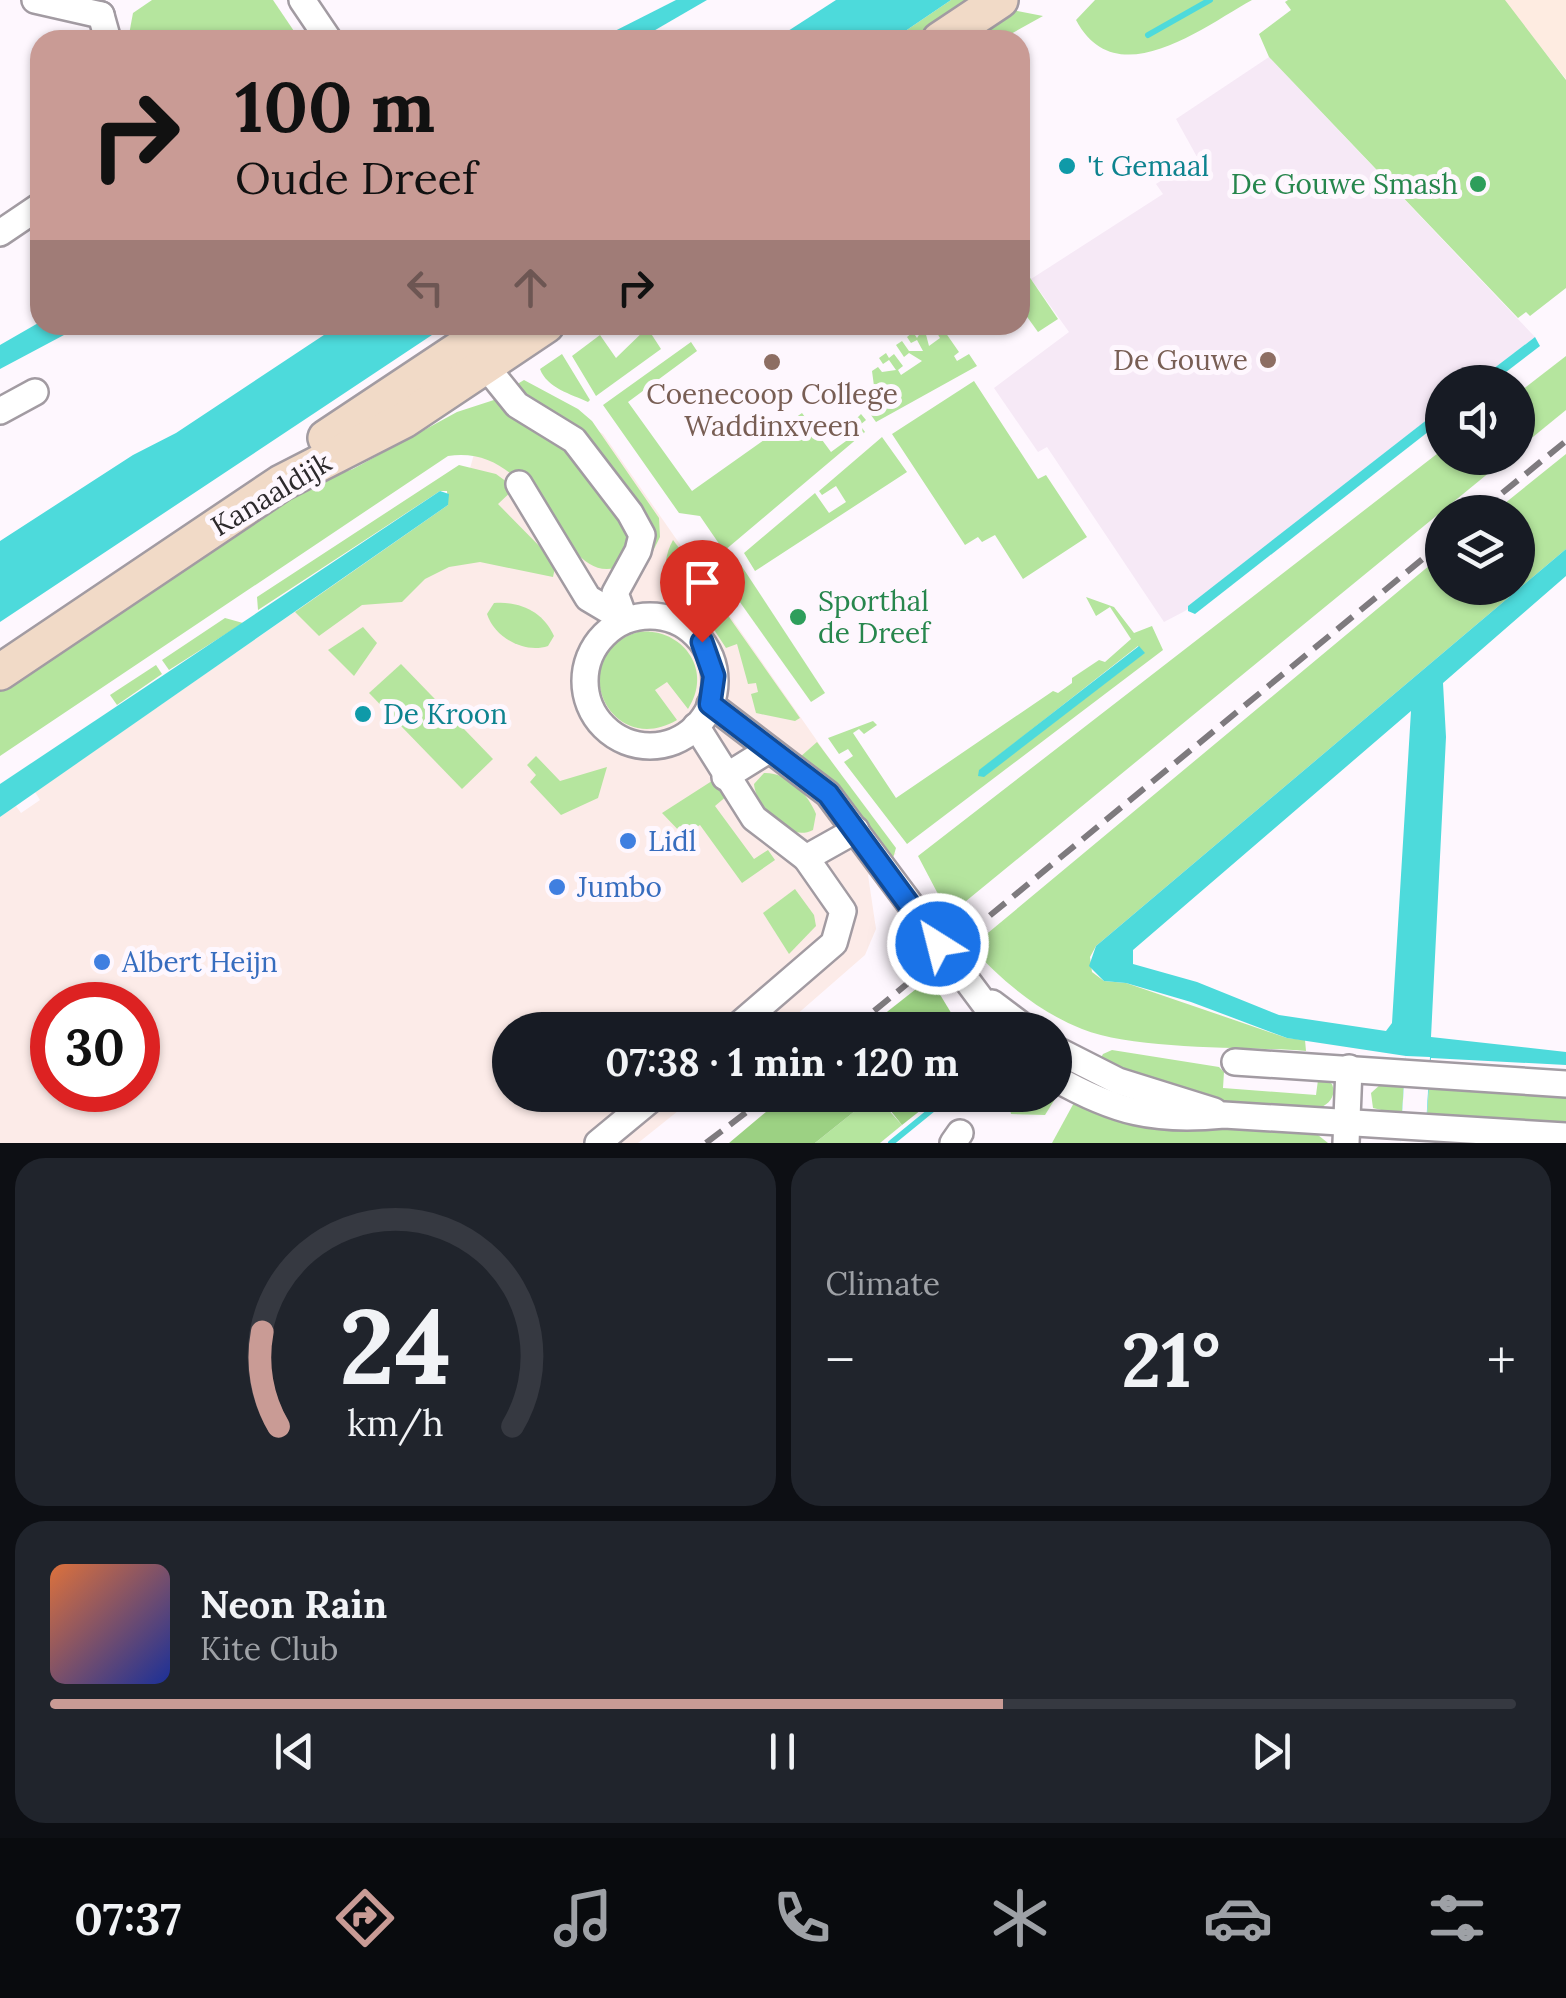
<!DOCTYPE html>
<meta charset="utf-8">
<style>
:root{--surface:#171b24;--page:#20242c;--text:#f1f3f6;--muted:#9ea1a6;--line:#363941;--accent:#c99b95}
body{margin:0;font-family:Lora,serif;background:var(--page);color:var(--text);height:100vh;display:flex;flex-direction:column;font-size:38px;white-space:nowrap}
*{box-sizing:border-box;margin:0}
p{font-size:32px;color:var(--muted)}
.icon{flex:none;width:55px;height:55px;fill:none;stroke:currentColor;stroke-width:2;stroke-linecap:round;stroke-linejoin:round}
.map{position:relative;height:1143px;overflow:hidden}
.sheet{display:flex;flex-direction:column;gap:15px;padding:15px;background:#0d0f14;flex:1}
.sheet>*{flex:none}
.guide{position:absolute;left:30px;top:30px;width:1000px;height:305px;border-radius:30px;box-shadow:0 2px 8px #0004;background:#c99b95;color:#111;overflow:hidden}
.fabs{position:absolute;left:1425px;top:365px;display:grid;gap:20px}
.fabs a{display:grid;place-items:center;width:110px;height:110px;border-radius:50%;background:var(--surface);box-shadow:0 2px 8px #0004;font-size:50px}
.speed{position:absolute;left:30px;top:982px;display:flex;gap:20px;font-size:50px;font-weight:700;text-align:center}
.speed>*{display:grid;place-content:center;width:130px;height:130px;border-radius:50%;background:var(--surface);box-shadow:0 2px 8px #0004;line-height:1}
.speed .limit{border:15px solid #d22;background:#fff;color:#111}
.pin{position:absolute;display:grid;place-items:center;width:85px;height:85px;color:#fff;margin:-102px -42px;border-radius:50% 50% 50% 0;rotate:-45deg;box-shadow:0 0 10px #0007}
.pin .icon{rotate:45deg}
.me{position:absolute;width:110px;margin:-55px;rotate:324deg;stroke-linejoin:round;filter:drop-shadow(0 0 8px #0008)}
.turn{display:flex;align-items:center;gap:35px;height:210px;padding:0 40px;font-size:45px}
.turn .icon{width:130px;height:130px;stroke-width:2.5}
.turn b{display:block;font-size:70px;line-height:85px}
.lanes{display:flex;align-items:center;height:95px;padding:0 40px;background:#0003;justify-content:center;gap:50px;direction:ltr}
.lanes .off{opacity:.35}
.big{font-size:75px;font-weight:700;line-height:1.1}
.sheet .card{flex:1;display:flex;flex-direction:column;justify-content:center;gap:15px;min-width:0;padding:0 35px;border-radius:30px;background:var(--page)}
.sheet .dial{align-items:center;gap:0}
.dial svg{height:260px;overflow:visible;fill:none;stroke:var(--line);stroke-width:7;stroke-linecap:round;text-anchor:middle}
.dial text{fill:var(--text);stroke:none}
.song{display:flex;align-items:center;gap:30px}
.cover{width:120px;height:120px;border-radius:15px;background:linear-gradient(135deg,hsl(20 70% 55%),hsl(230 70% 35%))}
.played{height:10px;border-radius:5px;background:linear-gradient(90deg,var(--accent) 65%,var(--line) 65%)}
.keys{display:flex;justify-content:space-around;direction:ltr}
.heat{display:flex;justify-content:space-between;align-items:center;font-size:55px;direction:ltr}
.sheet .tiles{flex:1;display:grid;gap:15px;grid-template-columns:1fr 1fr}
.card:last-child{grid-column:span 2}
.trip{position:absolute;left:492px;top:1012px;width:580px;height:100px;border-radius:50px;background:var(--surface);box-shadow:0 2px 8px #0004;font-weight:700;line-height:100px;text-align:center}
.dock{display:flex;height:160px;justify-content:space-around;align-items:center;background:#090b0e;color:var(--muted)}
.dock .icon{width:70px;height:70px}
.dock .active{color:var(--accent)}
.dock b{font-size:45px;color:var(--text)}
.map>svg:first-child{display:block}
.commercial{fill:#fcebe8;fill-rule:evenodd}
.industrial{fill:#feece1}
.built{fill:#f6e9f6}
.green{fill:#b5e59e;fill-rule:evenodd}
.forest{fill:#9cd183}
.water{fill:#4ddadb;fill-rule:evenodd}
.pier{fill:#fef7fe}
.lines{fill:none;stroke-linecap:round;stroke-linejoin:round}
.stream{stroke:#4ddadb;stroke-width:6}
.street-casing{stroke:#a29ba2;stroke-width:30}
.secondary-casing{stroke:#a29ba2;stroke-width:40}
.street{stroke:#fff;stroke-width:25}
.secondary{stroke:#f1dac7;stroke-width:35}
.rail{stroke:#7e7a7e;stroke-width:6;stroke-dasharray:20 10;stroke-linecap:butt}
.route-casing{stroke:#114b97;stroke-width:25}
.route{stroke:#1a73e8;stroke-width:18}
.culture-dot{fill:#0f9aa8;stroke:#fef7fe;stroke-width:4}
.leisure-dot{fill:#2e9e5b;stroke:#fef7fe;stroke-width:4}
.education-dot{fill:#8d6e63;stroke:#fef7fe;stroke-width:4}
.shop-dot{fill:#3f7fe0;stroke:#fef7fe;stroke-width:4}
.labels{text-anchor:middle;stroke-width:10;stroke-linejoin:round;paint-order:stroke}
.culture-label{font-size:28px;fill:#0d838f;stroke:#fef7fe;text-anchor:start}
.leisure-label{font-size:28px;fill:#27864d;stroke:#fef7fe;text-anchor:end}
.education-label{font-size:28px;fill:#785e54;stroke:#fef7fe;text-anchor:end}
.street-label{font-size:28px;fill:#2d2a2d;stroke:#fef7fe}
.shop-label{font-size:28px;fill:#366cbe;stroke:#fef7fe;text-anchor:start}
</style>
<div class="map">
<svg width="1566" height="1143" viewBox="0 0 1566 1143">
<rect width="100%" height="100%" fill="#fef7fe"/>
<path class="commercial" d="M527,387L603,434L896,854L868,875L876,929L865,955L779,1030H510V1095H698L638,1143H0V817L16,806L21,813L40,800L35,792L462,496L485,416ZM52,1005H138V1090H52Z"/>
<polygon class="industrial" points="1503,0 1566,0 1566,79"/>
<polygon class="built" points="1269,57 1535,337 1476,382 1442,382 1442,408 1185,611 1164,622 1047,447 1038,452 994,388 1069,332 1031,279 1163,194 1156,184 1197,157 1176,119"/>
<g class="green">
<polygon points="152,0 273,0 300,40 128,40 133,13"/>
<polygon points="951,0 967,0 908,40 892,40"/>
<path d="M1095,0H1252C1203,27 1116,96 1076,20Z"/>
<polygon points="1288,0 1505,0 1566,80 1566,288 1530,316 1526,312 1518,318 1269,57 1259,34 1291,10 1285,2"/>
<polygon points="1007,9 1043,16 1000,40 961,40"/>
<polygon points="1020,263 1058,319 1038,332 1020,307"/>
<polygon points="650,325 659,325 650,332 661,349 596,396 572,356 600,335 616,358"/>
<polygon points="924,327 929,346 940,338 937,333 943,329 959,352 954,356 957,361 969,354 977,366 876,422 858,397 874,386 872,371 878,367 882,372 896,370 889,360 883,364 879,358 886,353 889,358 894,354 903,366 898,370 901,375 922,361 909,353 904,357 896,345 902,341 909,351 923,351 917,340 911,343 907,337 913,332 917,338"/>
<polygon points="691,342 697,351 628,402 692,491 802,413 831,452 857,433 856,419 861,414 866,420 860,425 865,432 724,551 700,516 679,513 603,405"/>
<path d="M562,354L590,400L588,402C571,394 547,388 540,369Z"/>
<polygon points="1566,356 1566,410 1518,449 1518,393"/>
<polygon points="524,380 578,409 592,421 659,518 660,537 651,555 533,404 514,386"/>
<polygon points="974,381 1038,479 1046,475 1087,537 1023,579 995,535 982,542 978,537 965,545 892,434"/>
<path d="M497,399L575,447L633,539L615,568C559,583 541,442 448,456L0,756V685L290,492L353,469L457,412Z"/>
<polygon points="882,437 907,472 755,571 744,553 815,493 829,513 846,502 836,486 822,495 819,491"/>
<polygon points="1442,450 1442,458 1507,458 949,915 918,856"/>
<path d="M1566,454V549L1096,946L1090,957L1092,972L1104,981L1126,983L1287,1038L1305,1040L1306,1051C1245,1046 1137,1051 1082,1029C1039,1012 1002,981 971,947L1442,555V588H1518V512H1494Z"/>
<polygon points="459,465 496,474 515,488 498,504 556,563 553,577 480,562 449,567 425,579 402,602 362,605 319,636 295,612 448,505 447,491 440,491 258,610 257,597"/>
<path d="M673,540L707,585L692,610C666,593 658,568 673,540Z"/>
<polygon points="737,559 825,693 811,702 732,591"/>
<path d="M1086,597L1114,607L1134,633L1152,626L1163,650L907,844L844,762L853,756L848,749L839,754L828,738L873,721L877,725L864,734L859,729L853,733L896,798L1053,691L1058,693L1072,683V678L1099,660L1105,662L1131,639L1110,607L1096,616ZM1138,646L1144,653L984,776H979L980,770Z"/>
<path d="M494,603C519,601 543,611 554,636L548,646C524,654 494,637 487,614Z"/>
<polygon points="722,607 800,718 795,721 756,713 751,694 758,692 756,683 748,684 737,644 726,648 711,625"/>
<polygon points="225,618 243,623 169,670 162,660"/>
<polygon points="363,627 377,643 354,676 328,650"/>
<path d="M638,632C682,627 714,670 688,709L667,682L655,690L677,720C609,760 563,655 638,632Z"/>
<polygon points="401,664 493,759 462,789 369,693"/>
<polygon points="156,665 162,674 117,705 110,695"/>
<polygon points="817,742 896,848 893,858 799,758"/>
<polygon points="536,756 560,781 607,767 598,798 561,815 530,782 536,775 527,765"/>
<path d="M764,773C787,772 808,794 816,814L813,830C788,843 756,808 754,784Z"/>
<polygon points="715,779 728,795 715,806 754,859 768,850 775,860 742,883 700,825 683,835 662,813"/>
<polygon points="795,889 814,915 816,926 789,954 763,913"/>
<path d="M1112,1050L1219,1067L1224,1072L1223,1088L1316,1095L1318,1080L1323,1078L1332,1084C1337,1097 1328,1106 1316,1109L1215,1100L1097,1065L1103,1054Z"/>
<polygon points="1382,1083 1404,1083 1402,1115 1373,1108 1371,1093"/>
<polygon points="1429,1085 1566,1093 1566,1124 1427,1116"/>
<polygon points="875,1095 902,1125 880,1143 815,1143"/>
<polygon points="1006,1095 1049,1095 1055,1099 1045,1115 1011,1114"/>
<polygon points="1076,1099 1318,1135 1328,1143 1052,1143"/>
</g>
<g class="forest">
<polygon points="930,978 953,1016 956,1030 864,1030"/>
<polygon points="786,1095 875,1095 815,1143 729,1143"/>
<polygon points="878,1095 940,1095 902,1125"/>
</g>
<g class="water">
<polygon points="676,0 707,0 638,40 597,40"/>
<polygon points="836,0 951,0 892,40 774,40"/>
<polygon points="40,322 91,325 79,327 0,369 0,345"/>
<polygon points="339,325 447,325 0,622 0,541 133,455 176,433"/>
<polygon points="1535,337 1540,346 1493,382 1476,382"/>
<polygon points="1442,408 1442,421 1195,614 1188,611 1188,606"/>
<polygon points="440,491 449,494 448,505 0,817 0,784"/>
<path d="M1566,549V576L1443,683L1446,737L1431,1037L1566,1052V1065L1431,1058L1425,1143H1400L1406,1056L1287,1038L1191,1002L1126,983L1104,981L1089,966L1096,946ZM1411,711L1392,1023L1386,1031L1279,1015L1197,982L1133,964V950Z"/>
<polygon points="1139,646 1145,653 984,777 978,776 979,770"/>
</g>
<polygon class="pier" points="1406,1056 1430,1057 1425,1143 1400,1143"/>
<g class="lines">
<g class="stream">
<polyline points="1148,35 1210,0"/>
<polyline points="891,1143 950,1095"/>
</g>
<defs>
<g id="street">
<polyline points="35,0 101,15"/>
<polyline points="302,0 329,40"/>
<polyline points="101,15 108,40"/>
<polyline points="0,233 40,206"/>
<polyline points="475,353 517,405 574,440 630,513 642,535 638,551 615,593 625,620"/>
<polyline points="0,411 35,392"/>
<polyline points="519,484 588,598 625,620"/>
<circle cx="650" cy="681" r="65"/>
<polyline points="710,704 828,794 1004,1030"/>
<polyline points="696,726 754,818 806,858 856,830"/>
<polyline points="725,777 767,751"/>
<polyline points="992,1003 1028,1030"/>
<polyline points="733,1030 834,943 843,911 806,858"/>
<polyline points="1055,1049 1118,1081 1214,1111"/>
<polyline points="1235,1062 1566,1084"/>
<path d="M1055,1078C1115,1112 1155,1122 1224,1115L1566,1136"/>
<polyline points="598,1143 656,1095"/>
<polyline points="953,1143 960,1133"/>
<polyline points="1346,1143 1349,1068"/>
</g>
<g id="secondary">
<polyline points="940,40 1000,0"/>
<polyline points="326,438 496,325"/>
<polyline points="0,672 281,483 404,420 546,325"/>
</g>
</defs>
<use href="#street" class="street-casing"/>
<use href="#secondary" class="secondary-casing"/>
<use href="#street" class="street"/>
<use href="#secondary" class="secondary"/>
<g class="rail">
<polyline points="1479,512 1566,441"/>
<polyline points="851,1030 1442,543"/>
<polyline points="706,1143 769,1095"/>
</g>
</g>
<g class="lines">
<defs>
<polyline id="route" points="702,642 714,676 710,704 828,794 938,944"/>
</defs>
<use href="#route" class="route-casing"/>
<use href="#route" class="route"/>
</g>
<g class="culture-dot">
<circle cx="1067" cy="166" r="10"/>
<circle cx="363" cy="714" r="10"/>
</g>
<g class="leisure-dot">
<circle cx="1478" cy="184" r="10"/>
<circle cx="798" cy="617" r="10"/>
</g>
<g class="education-dot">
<circle cx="1268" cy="360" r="10"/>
<circle cx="772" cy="362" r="10"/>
</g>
<g class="shop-dot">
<circle cx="628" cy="841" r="10"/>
<circle cx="557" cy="887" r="10"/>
<circle cx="102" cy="962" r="10"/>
</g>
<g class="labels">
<g class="culture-label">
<text x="1087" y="176">'t Gemaal</text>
<text x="383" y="724">De Kroon</text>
</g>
<g class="leisure-label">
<text x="1458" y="194">De Gouwe Smash</text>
<text x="818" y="611" text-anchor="start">Sporthal<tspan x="818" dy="32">de Dreef</tspan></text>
</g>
<g class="education-label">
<text x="1248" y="370">De Gouwe</text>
<text x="772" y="404" text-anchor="middle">Coenecoop College<tspan x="772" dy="32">Waddinxveen</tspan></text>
</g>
<g class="street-label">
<text transform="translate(271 494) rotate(-31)" y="10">Kanaaldijk</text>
</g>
<g class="shop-label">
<text x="648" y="851">Lidl</text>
<text x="577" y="897">Jumbo</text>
<text x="122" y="972">Albert Heijn</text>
</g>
</g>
</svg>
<div class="fabs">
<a><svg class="icon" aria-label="sound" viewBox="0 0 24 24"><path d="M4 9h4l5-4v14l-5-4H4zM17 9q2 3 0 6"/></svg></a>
<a><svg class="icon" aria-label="layers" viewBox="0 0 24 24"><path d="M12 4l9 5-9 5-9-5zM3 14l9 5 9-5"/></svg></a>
</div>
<div class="speed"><div class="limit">30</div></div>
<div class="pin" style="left:702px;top:642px;background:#d93025"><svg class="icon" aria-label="arrive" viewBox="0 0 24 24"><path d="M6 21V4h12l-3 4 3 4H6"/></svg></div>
<svg class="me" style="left:938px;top:944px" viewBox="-20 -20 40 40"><circle r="17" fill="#1a73e8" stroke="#fff" stroke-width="3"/><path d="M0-11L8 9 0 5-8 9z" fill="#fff"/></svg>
<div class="trip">07:38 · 1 min · 120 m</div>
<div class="guide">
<div class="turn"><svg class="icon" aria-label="right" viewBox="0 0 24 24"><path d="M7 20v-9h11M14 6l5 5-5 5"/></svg><div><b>100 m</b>Oude Dreef</div></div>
<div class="lanes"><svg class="icon off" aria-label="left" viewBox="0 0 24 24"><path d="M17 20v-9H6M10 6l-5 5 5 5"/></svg><svg class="icon off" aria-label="ahead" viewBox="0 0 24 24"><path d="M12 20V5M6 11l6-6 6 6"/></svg><svg class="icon" aria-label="right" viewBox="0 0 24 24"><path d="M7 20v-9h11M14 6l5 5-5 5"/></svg></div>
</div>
</div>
<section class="sheet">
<div class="tiles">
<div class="card dial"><svg viewBox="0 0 100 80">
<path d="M14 69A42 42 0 1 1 86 69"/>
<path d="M14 69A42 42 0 0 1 9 40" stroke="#c99b95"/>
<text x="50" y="56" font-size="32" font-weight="700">24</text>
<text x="50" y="72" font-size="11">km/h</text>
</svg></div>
<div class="card"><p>Climate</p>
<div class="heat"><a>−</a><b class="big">21°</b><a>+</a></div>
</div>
<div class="card">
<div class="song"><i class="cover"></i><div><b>Neon Rain</b><p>Kite Club</p></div></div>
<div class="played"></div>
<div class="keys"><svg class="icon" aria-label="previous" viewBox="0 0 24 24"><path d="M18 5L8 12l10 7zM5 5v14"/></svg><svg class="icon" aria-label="pause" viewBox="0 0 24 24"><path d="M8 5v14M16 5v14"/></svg><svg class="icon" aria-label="next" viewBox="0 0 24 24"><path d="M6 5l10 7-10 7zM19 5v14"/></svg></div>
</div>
</div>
</section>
<nav class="dock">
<b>07:37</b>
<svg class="icon active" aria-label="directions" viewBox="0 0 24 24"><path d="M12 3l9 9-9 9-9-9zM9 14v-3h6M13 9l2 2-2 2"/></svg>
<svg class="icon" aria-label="music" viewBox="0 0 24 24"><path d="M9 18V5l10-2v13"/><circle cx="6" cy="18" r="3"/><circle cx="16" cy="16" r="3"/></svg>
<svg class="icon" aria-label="phone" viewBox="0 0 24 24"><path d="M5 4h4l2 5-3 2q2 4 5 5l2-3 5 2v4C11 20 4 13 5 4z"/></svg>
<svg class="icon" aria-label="climate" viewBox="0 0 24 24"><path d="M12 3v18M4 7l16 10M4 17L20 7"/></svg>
<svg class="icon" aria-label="car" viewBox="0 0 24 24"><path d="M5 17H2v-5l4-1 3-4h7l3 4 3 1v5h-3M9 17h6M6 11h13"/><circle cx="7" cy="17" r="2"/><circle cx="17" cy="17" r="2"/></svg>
<svg class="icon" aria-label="filters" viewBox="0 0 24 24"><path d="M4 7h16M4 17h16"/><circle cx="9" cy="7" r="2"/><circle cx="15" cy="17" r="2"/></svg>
</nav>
